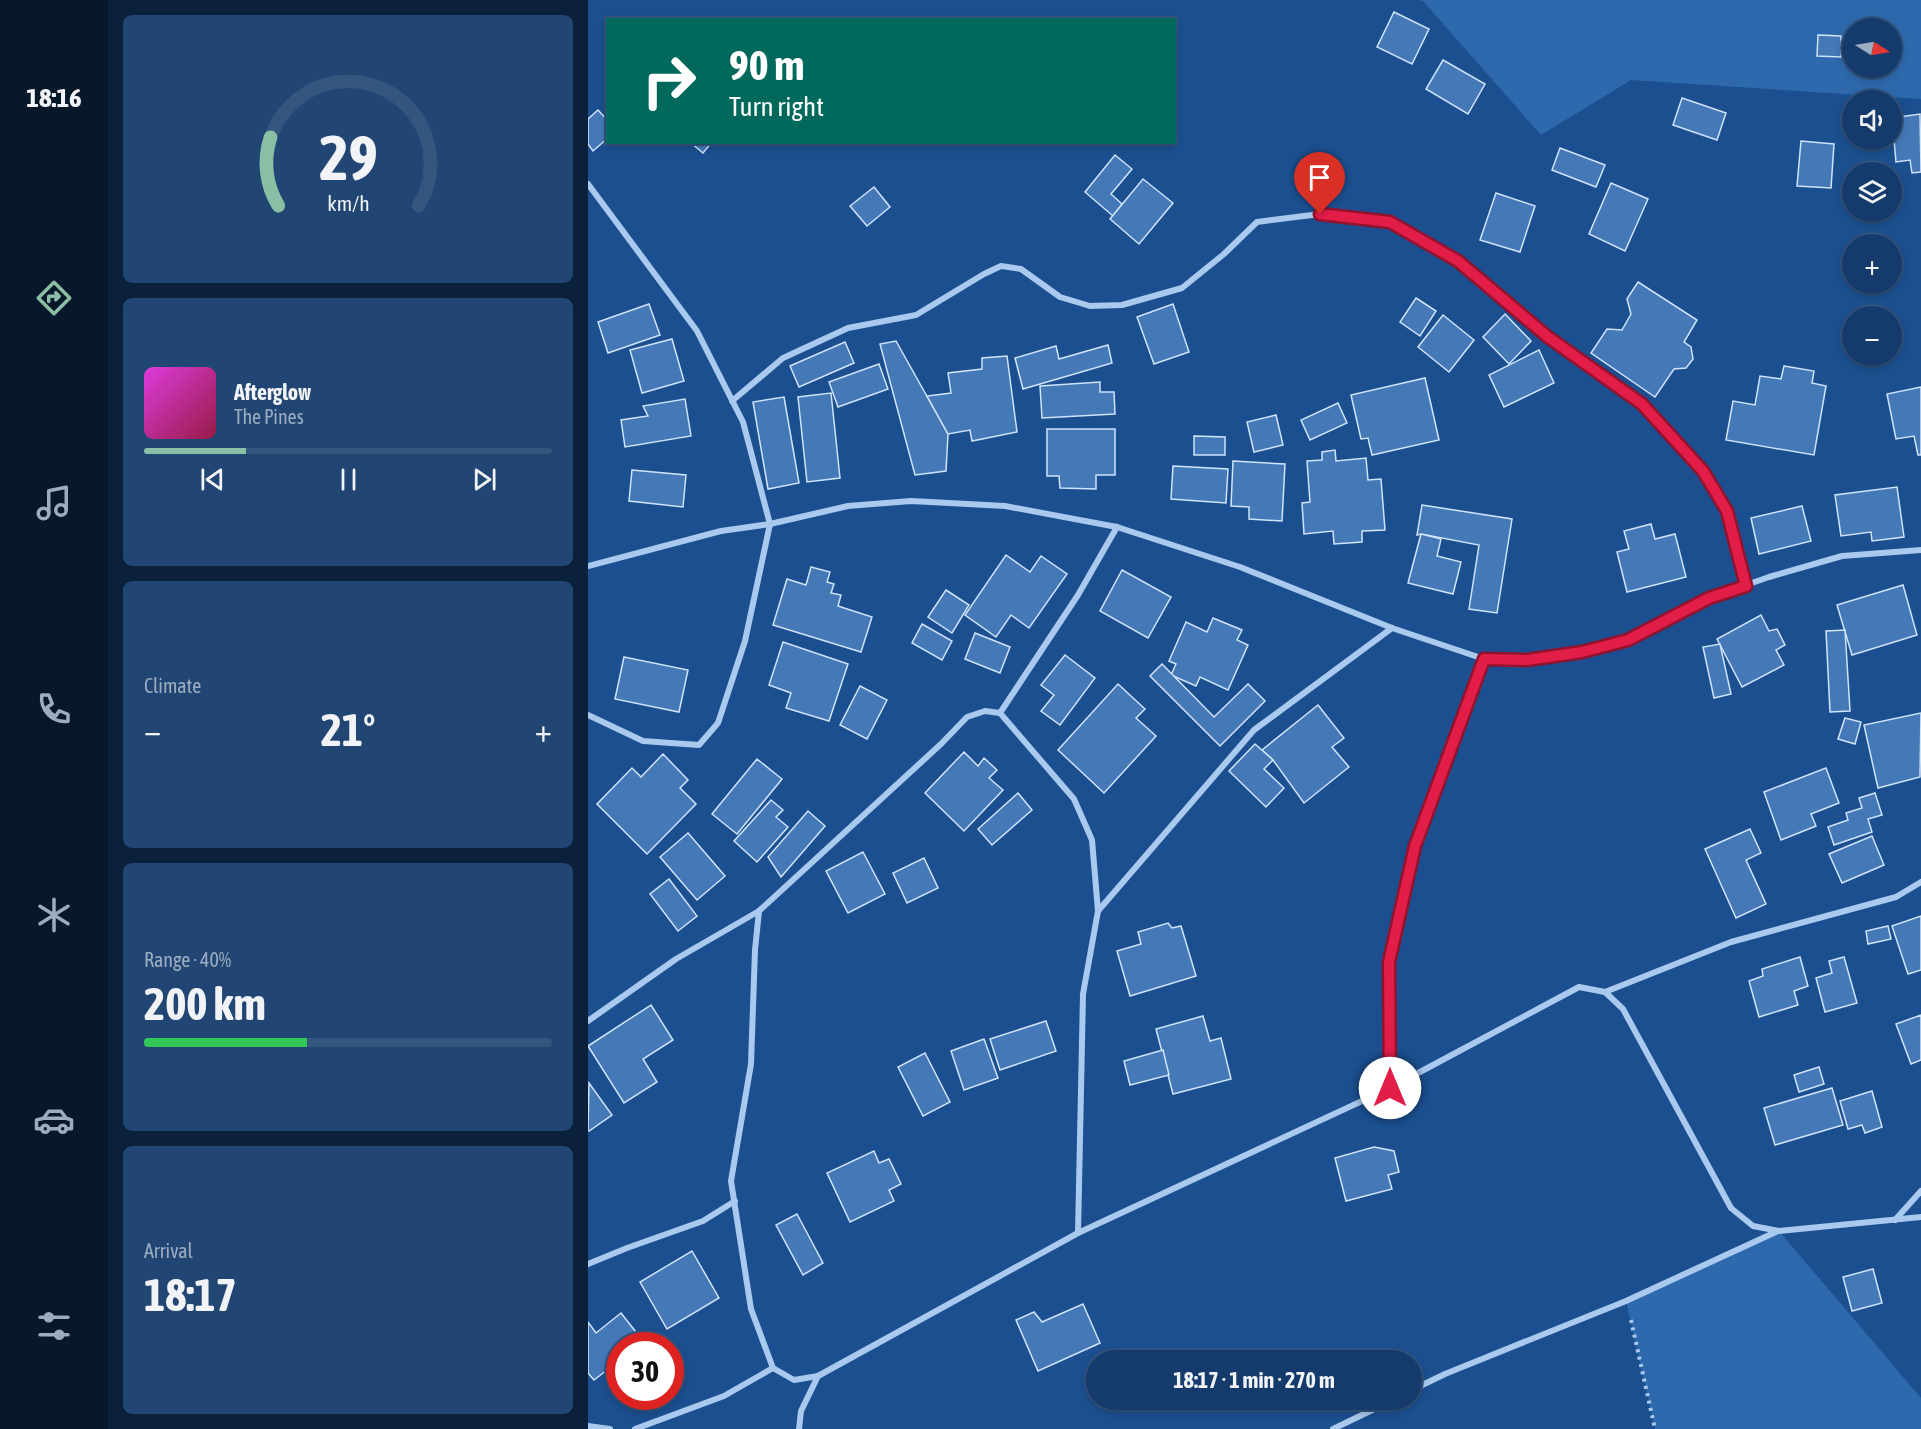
<!DOCTYPE html>
<meta charset="utf-8">
<style>
:root{--surface:#143b6b;--page:#214673;--text:#f1f3f6;--muted:#9dadc1;--line:#33557e;--accent:#8abfa5}
body{margin:0;font-family:"Asap Condensed",sans-serif;background:var(--page);color:var(--text);height:100vh;display:flex;flex-direction:column;font-size:22px;white-space:nowrap}
*{box-sizing:border-box;margin:0}
p{font-size:20px;color:var(--muted)}
.icon{flex:none;width:33px;height:33px;fill:none;stroke:currentColor;stroke-width:2;stroke-linecap:round;stroke-linejoin:round}
.map{position:relative;flex:1;overflow:hidden}
.details{display:flex;flex-direction:column;gap:15px;padding:15px;background:#0b203b;width:480px}
.details>*{flex:none}
.banner{position:absolute;left:18px;top:18px;width:570px;height:126px;border-radius:0px;box-shadow:0 3px 9px #0003,0 0 0 2px var(--line);background:#00695c;color:#fff;overflow:hidden}
.needle{width:39px;rotate:101deg}
.controls{position:absolute;left:1254px;top:18px;display:grid;gap:12px}
.controls a{display:grid;place-items:center;width:60px;height:60px;border-radius:50%;background:var(--surface);box-shadow:0 3px 9px #0003,0 0 0 2px var(--line);font-size:30px}
.speed{position:absolute;left:18px;top:1332px;display:flex;gap:12px;font-size:30px;font-weight:700;text-align:center}
.speed>*{display:grid;place-content:center;width:78px;height:78px;border-radius:50%;background:var(--surface);box-shadow:0 3px 9px #0003,0 0 0 2px var(--line);line-height:1}
.speed .limit{border:9px solid #d22;background:#fff;color:#111}
.pin{position:absolute;display:grid;place-items:center;width:51px;height:51px;color:#fff;margin:-62px -26px;border-radius:50% 50% 50% 0;rotate:-45deg;box-shadow:0 0 6px #0007}
.pin .icon{rotate:45deg}
.me{position:absolute;width:66px;margin:-33px;rotate:0deg;stroke-linejoin:round;filter:drop-shadow(0 0 4px #0008)}
.turn{display:flex;align-items:center;gap:21px;height:126px;padding:0 24px;font-size:27px}
.turn .icon{width:78px;height:78px;stroke-width:2.5}
.turn b{display:block;font-size:42px;line-height:51px}
.big{font-size:45px;font-weight:700;line-height:1.1}
.details .widget{flex:1;display:flex;flex-direction:column;justify-content:center;gap:9px;min-width:0;padding:0 21px;border-radius:9px;background:var(--page)}
.details .dial{align-items:center;gap:0}
.dial svg{height:156px;overflow:visible;fill:none;stroke:var(--line);stroke-width:7;stroke-linecap:round;text-anchor:middle}
.dial text{fill:var(--text);stroke:none}
.song{display:flex;align-items:center;gap:18px}
.cover{width:72px;height:72px;border-radius:9px;background:linear-gradient(135deg,hsl(300 70% 55%),hsl(340 70% 35%))}
.played{height:6px;border-radius:3px;background:linear-gradient(90deg,var(--accent) 25%,var(--line) 25%)}
.keys{display:flex;justify-content:space-around;direction:ltr}
.heat{display:flex;justify-content:space-between;align-items:center;font-size:33px;direction:ltr}
.charge{height:9px;border-radius:4px;background:linear-gradient(90deg,#34c759 40%,var(--line) 0)}
.trip{position:absolute;left:498px;top:1350px;width:336px;height:60px;border-radius:30px;background:var(--surface);box-shadow:0 3px 9px #0003,0 0 0 2px var(--line);font-weight:700;line-height:60px;text-align:center}
main{display:flex;flex:1;min-height:0}
.dock{display:flex;flex-direction:column;width:108px;justify-content:space-around;align-items:center;background:#08182b;color:var(--muted)}
.dock .icon{width:42px;height:42px}
.dock .selected{color:var(--accent)}
.dock b{font-size:27px;color:var(--text)}
.map>svg:first-child{display:block}
.green{fill:#2e69ad;fill-rule:evenodd}
.building{fill:#4478b7;stroke:#cfe3fa;stroke-width:1.5}
.lines{fill:none;stroke-linecap:round;stroke-linejoin:round}
.path{stroke:#a9c9ee;stroke-width:4;stroke-dasharray:3 4.5;stroke-linecap:butt}
.minor{stroke:#a9c9ee;stroke-width:6}
.route-casing{stroke:#92132f;stroke-width:15}
.route{stroke:#e11d48;stroke-width:10}
</style>
<main>
<nav class="dock">
<b>18:16</b>
<svg class="icon selected" aria-label="directions" viewBox="0 0 24 24"><path d="M12 3l9 9-9 9-9-9zM9 14v-3h6M13 9l2 2-2 2"/></svg>
<svg class="icon" aria-label="music" viewBox="0 0 24 24"><path d="M9 18V5l10-2v13"/><circle cx="6" cy="18" r="3"/><circle cx="16" cy="16" r="3"/></svg>
<svg class="icon" aria-label="phone" viewBox="0 0 24 24"><path d="M5 4h4l2 5-3 2q2 4 5 5l2-3 5 2v4C11 20 4 13 5 4z"/></svg>
<svg class="icon" aria-label="climate" viewBox="0 0 24 24"><path d="M12 3v18M4 7l16 10M4 17L20 7"/></svg>
<svg class="icon" aria-label="car" viewBox="0 0 24 24"><path d="M5 17H2v-5l4-1 3-4h7l3 4 3 1v5h-3M9 17h6M6 11h13"/><circle cx="7" cy="17" r="2"/><circle cx="17" cy="17" r="2"/></svg>
<svg class="icon" aria-label="filters" viewBox="0 0 24 24"><path d="M4 7h16M4 17h16"/><circle cx="9" cy="7" r="2"/><circle cx="15" cy="17" r="2"/></svg>
</nav>
<section class="details">
<div class="widget dial"><svg viewBox="0 0 100 80">
<path d="M14 69A42 42 0 1 1 86 69"/>
<path d="M14 69A42 42 0 0 1 10 34" stroke="#8abfa5"/>
<text x="50" y="56" font-size="32" font-weight="700">29</text>
<text x="50" y="72" font-size="11">km/h</text>
</svg></div>
<div class="widget">
<div class="song"><i class="cover"></i><div><b>Afterglow</b><p>The Pines</p></div></div>
<div class="played"></div>
<div class="keys"><svg class="icon" aria-label="previous" viewBox="0 0 24 24"><path d="M18 5L8 12l10 7zM5 5v14"/></svg><svg class="icon" aria-label="pause" viewBox="0 0 24 24"><path d="M8 5v14M16 5v14"/></svg><svg class="icon" aria-label="next" viewBox="0 0 24 24"><path d="M6 5l10 7-10 7zM19 5v14"/></svg></div>
</div>
<div class="widget"><p>Climate</p>
<div class="heat"><a>−</a><b class="big">21°</b><a>+</a></div>
</div>
<div class="widget"><p>Range · 40%</p><b class="big">200 km</b><div class="charge"></div></div>
<div class="widget"><p>Arrival</p><b class="big">18:17</b></div>
</section>
<div class="map">
<svg width="1333" height="1429" viewBox="0 0 1333 1429">
<rect width="100%" height="100%" fill="#1b4f8f"/>
<g class="green">
<path d="M829,0H1333V99L1043,80L953,135L835,1ZM1264,28H1304V68H1264Z"/>
<polygon points="1191,1231 1333,1398 1333,1429 1067,1429 1038,1301"/>
</g>
<g class="building">
<polygon points="806,12 841,29 824,64 789,47"/>
<polygon points="1230,35 1253,36 1253,57 1229,56"/>
<polygon points="855,60 897,84 880,114 838,89"/>
<polygon points="1094,98 1138,113 1129,140 1085,125"/>
<polygon points="10,110 20,121 20,138 5,151 0,144 0,119"/>
<polygon points="1332,114 1333,172 1324,173 1322,160 1308,162 1304,118"/>
<polygon points="1213,141 1246,144 1243,188 1209,186"/>
<polygon points="102,142 124,142 115,153"/>
<polygon points="972,148 1017,165 1008,187 964,170"/>
<polygon points="527,155 544,169 523,194 534,204 525,216 497,192"/>
<polygon points="555,179 585,203 551,244 522,219"/>
<polygon points="1023,183 1060,199 1037,251 1001,234"/>
<polygon points="286,187 302,207 279,226 262,206"/>
<polygon points="908,193 947,206 932,252 892,240"/>
<polygon points="1050,282 1109,320 1096,342 1103,347 1105,359 1098,368 1086,369 1067,397 1003,353 1019,329 1034,330 1043,314 1039,299"/>
<polygon points="828,298 848,311 832,336 812,322"/>
<polygon points="61,304 72,335 20,353 10,322"/>
<polygon points="585,304 601,352 566,364 549,317"/>
<polygon points="917,314 943,341 921,364 895,337"/>
<polygon points="855,315 886,340 861,372 830,347"/>
<polygon points="84,339 96,381 54,393 42,350"/>
<polygon points="308,341 360,434 358,471 327,475 292,344"/>
<polygon points="257,342 266,363 211,387 202,366"/>
<polygon points="520,345 524,363 435,389 427,358 468,346 471,359"/>
<polygon points="951,350 966,383 916,407 901,375"/>
<polygon points="419,356 429,432 384,441 382,430 360,434 339,396 363,393 360,373 394,369 394,358"/>
<polygon points="291,364 300,389 250,407 241,382"/>
<polygon points="1196,366 1226,371 1224,383 1238,386 1226,455 1138,440 1145,401 1167,405 1172,376 1193,379"/>
<polygon points="837,378 851,440 784,455 780,438 773,439 763,395"/>
<polygon points="512,382 512,392 526,392 527,414 454,418 452,386"/>
<polygon points="1333,387 1333,455 1330,455 1326,436 1308,439 1299,394"/>
<polygon points="243,393 252,478 219,482 210,397"/>
<polygon points="196,397 211,483 180,489 165,402"/>
<polygon points="97,399 103,436 37,447 33,420 60,416 55,406"/>
<polygon points="750,403 759,423 722,440 713,420"/>
<polygon points="688,415 695,445 666,452 659,422"/>
<polygon points="459,429 527,429 527,475 508,475 508,489 472,488 471,476 459,476"/>
<polygon points="606,436 637,437 637,455 606,455"/>
<polygon points="747,450 748,461 778,458 780,480 793,479 797,530 774,531 774,542 746,544 745,531 716,534 714,503 722,502 719,461 734,460 734,452"/>
<polygon points="645,461 697,464 694,521 661,519 661,507 643,506"/>
<polygon points="585,466 640,469 638,503 583,499"/>
<polygon points="44,470 98,475 95,507 41,501"/>
<polygon points="1309,487 1316,537 1284,541 1283,532 1253,536 1247,495"/>
<polygon points="834,505 924,519 909,613 881,609 891,545 833,534 829,535"/>
<polygon points="1214,506 1223,541 1171,554 1163,518"/>
<polygon points="1063,524 1067,539 1087,534 1098,577 1039,592 1029,552 1041,549 1036,531"/>
<polygon points="833,534 853,539 849,556 873,562 865,594 820,583"/>
<polygon points="418,555 442,572 453,556 479,574 441,628 423,615 408,637 377,615"/>
<polygon points="223,567 242,572 239,582 246,584 243,593 253,595 250,606 284,617 273,652 185,625 199,579 218,585"/>
<polygon points="534,570 583,597 560,638 512,611"/>
<polygon points="1315,585 1329,635 1264,655 1249,605"/>
<polygon points="358,590 381,605 364,633 340,617"/>
<polygon points="1173,615 1181,631 1189,629 1197,645 1188,650 1196,665 1154,687 1129,639"/>
<polygon points="625,618 654,630 649,640 660,645 640,690 612,677 608,686 583,675 588,664 581,661 598,622 619,632"/>
<polygon points="334,624 364,641 354,660 324,643"/>
<polygon points="1257,630 1262,711 1242,712 1238,631"/>
<polygon points="387,633 422,647 412,673 377,659"/>
<polygon points="195,642 260,664 241,721 198,708 203,693 181,685"/>
<polygon points="1132,644 1143,694 1126,698 1115,647"/>
<polygon points="477,655 507,678 472,725 453,711 466,695 453,685"/>
<polygon points="36,657 100,670 91,712 27,699"/>
<polygon points="574,664 626,717 660,684 677,701 632,746 562,676"/>
<polygon points="530,684 557,709 548,718 568,736 516,793 470,750"/>
<polygon points="272,686 299,700 279,739 252,725"/>
<polygon points="730,705 756,738 744,747 761,767 716,803 685,760 674,750"/>
<polygon points="1333,713 1332,777 1290,788 1276,725"/>
<polygon points="1257,718 1273,722 1267,744 1250,739"/>
<polygon points="667,744 685,760 676,769 696,788 678,807 641,771"/>
<polygon points="376,752 390,766 396,758 409,770 401,778 415,790 376,831 337,793"/>
<polygon points="75,754 100,780 92,788 108,804 59,854 9,804 44,768 53,777"/>
<polygon points="169,759 194,779 149,834 124,814"/>
<polygon points="1238,768 1251,803 1223,814 1228,826 1193,840 1176,792"/>
<polygon points="430,793 444,810 404,845 390,829"/>
<polygon points="1287,793 1294,815 1280,819 1284,832 1246,845 1240,827 1260,820 1258,813 1274,808 1271,798"/>
<polygon points="183,800 195,810 188,817 200,827 169,862 146,841"/>
<polygon points="220,811 237,826 193,877 180,857"/>
<polygon points="1162,829 1173,853 1158,860 1178,904 1148,918 1117,849"/>
<polygon points="100,833 137,876 109,900 72,857"/>
<polygon points="1284,836 1296,865 1254,883 1241,854"/>
<polygon points="275,852 297,894 260,913 238,871"/>
<polygon points="336,858 350,888 319,903 305,873"/>
<polygon points="81,879 109,916 90,931 62,894"/>
<polygon points="1333,916 1333,970 1320,974 1304,926"/>
<polygon points="580,923 584,928 593,926 608,976 542,996 529,951 553,944 550,932"/>
<polygon points="1300,926 1303,939 1280,944 1278,931"/>
<polygon points="1212,957 1220,986 1206,991 1210,1005 1171,1017 1161,981 1175,976 1174,969"/>
<polygon points="1256,957 1269,1003 1237,1012 1228,978 1244,973 1241,961"/>
<polygon points="63,1005 85,1040 55,1059 69,1082 36,1103 0,1046"/>
<polygon points="1333,1015 1333,1060 1323,1064 1308,1024"/>
<polygon points="615,1016 622,1041 633,1038 643,1079 585,1094 568,1029"/>
<polygon points="458,1021 468,1051 412,1070 402,1039"/>
<polygon points="396,1039 410,1078 376,1090 363,1051"/>
<polygon points="575,1050 581,1075 542,1085 536,1061"/>
<polygon points="337,1053 362,1102 335,1116 310,1067"/>
<polygon points="1231,1067 1236,1084 1211,1092 1206,1075"/>
<polygon points="1,1083 24,1115 1,1131 0,1130"/>
<polygon points="1244,1088 1255,1125 1187,1145 1176,1108"/>
<polygon points="1284,1091 1294,1127 1277,1133 1274,1125 1260,1129 1252,1101"/>
<polygon points="786,1147 806,1151 811,1172 800,1175 804,1189 758,1201 747,1158"/>
<polygon points="286,1151 291,1163 301,1159 313,1184 301,1190 306,1201 262,1222 239,1173"/>
<polygon points="209,1214 235,1263 215,1275 188,1225"/>
<polygon points="104,1251 131,1298 79,1329 52,1282"/>
<polygon points="1285,1269 1294,1303 1264,1311 1255,1277"/>
<polygon points="495,1304 512,1343 450,1371 428,1320 446,1312 454,1322"/>
<polygon points="33,1313 55,1341 49,1346 32,1346 32,1360 6,1380 0,1373 0,1322 8,1333"/>
<polygon points="752,1350 755,1360 721,1360"/>
</g>
<g class="lines">
<polyline class="path" points="1043,1320 1067,1429"/>
<g class="minor">
<polyline points="0,184 109,331 155,422 182,524 157,641 130,723 111,745 55,741 0,715"/>
<polyline points="144,401 195,358 260,328 328,315 396,274 413,266 433,269 472,297 502,306 534,305 594,288 636,254 669,222 732,214 802,222 870,261 960,337 1054,403 1115,471 1139,511 1158,586"/>
<polyline points="0,566 133,531 182,524 260,506 323,501 417,506 529,527 652,567 804,628 896,659 940,660 994,652 1040,640 1121,598 1181,577 1254,556 1333,550"/>
<polyline points="171,911 167,950 163,1064 143,1181 163,1309 185,1368 206,1380 230,1376 490,1233 802,1088 991,987 1017,992 1035,1009 1143,1208 1165,1226 1191,1231 1333,1217"/>
<polyline points="510,911 666,730 804,628"/>
<polyline points="1017,992 1143,942 1308,897 1333,882"/>
<polyline points="0,1021 88,959 171,911 353,744 379,717 397,711 412,713"/>
<polyline points="802,1088 801,962 827,845 896,659"/>
<polyline points="1307,1220 1333,1191"/>
<polyline points="490,1233 495,994 510,911 504,840 486,799 412,713 490,595 529,527"/>
<polyline points="0,1264 39,1248 115,1221 147,1201"/>
<polyline points="824,1390 857,1374 1038,1301 1190,1231"/>
<polyline points="0,1426 22,1429"/>
<polyline points="47,1429 136,1396 185,1368"/>
<polyline points="211,1429 213,1411 230,1376"/>
<polyline points="745,1429 805,1400"/>
</g>
</g>
<g class="lines">
<defs>
<polyline id="route" points="732,214 802,222 870,261 960,337 1054,404 1115,471 1139,511 1158,586 1121,598 1040,640 994,652 939,660 896,659 827,846 801,962 802,1088"/>
</defs>
<use href="#route" class="route-casing"/>
<use href="#route" class="route"/>
</g>
</svg>
<div class="controls">
<a><svg class="needle" viewBox="-14 -14 28 28"><path d="M0-13l5 13h-10z" fill="#e53935"/><path d="M0 13l5-13h-10z" fill="#9dadc1"/></svg></a>
<a><svg class="icon" aria-label="sound" viewBox="0 0 24 24"><path d="M4 9h4l5-4v14l-5-4H4zM17 9q2 3 0 6"/></svg></a>
<a><svg class="icon" aria-label="layers" viewBox="0 0 24 24"><path d="M12 4l9 5-9 5-9-5zM3 14l9 5 9-5"/></svg></a>
<a>+</a>
<a>−</a>
</div>
<div class="speed"><div class="limit">30</div></div>
<div class="pin" style="left:732px;top:214px;background:#d93025"><svg class="icon" aria-label="arrive" viewBox="0 0 24 24"><path d="M6 21V4h12l-3 4 3 4H6"/></svg></div>
<svg class="me" style="left:802px;top:1088px" viewBox="-20 -20 40 40"><circle r="19" fill="#fff"/><path d="M0-13L10 11 0 6-10 11z" fill="#e11d48"/></svg>
<div class="trip">18:17 · 1 min · 270 m</div>
<div class="banner">
<div class="turn"><svg class="icon" aria-label="right" viewBox="0 0 24 24"><path d="M7 20v-9h11M14 6l5 5-5 5"/></svg><div><b>90 m</b>Turn right</div></div>
</div>
</div>
</main>
